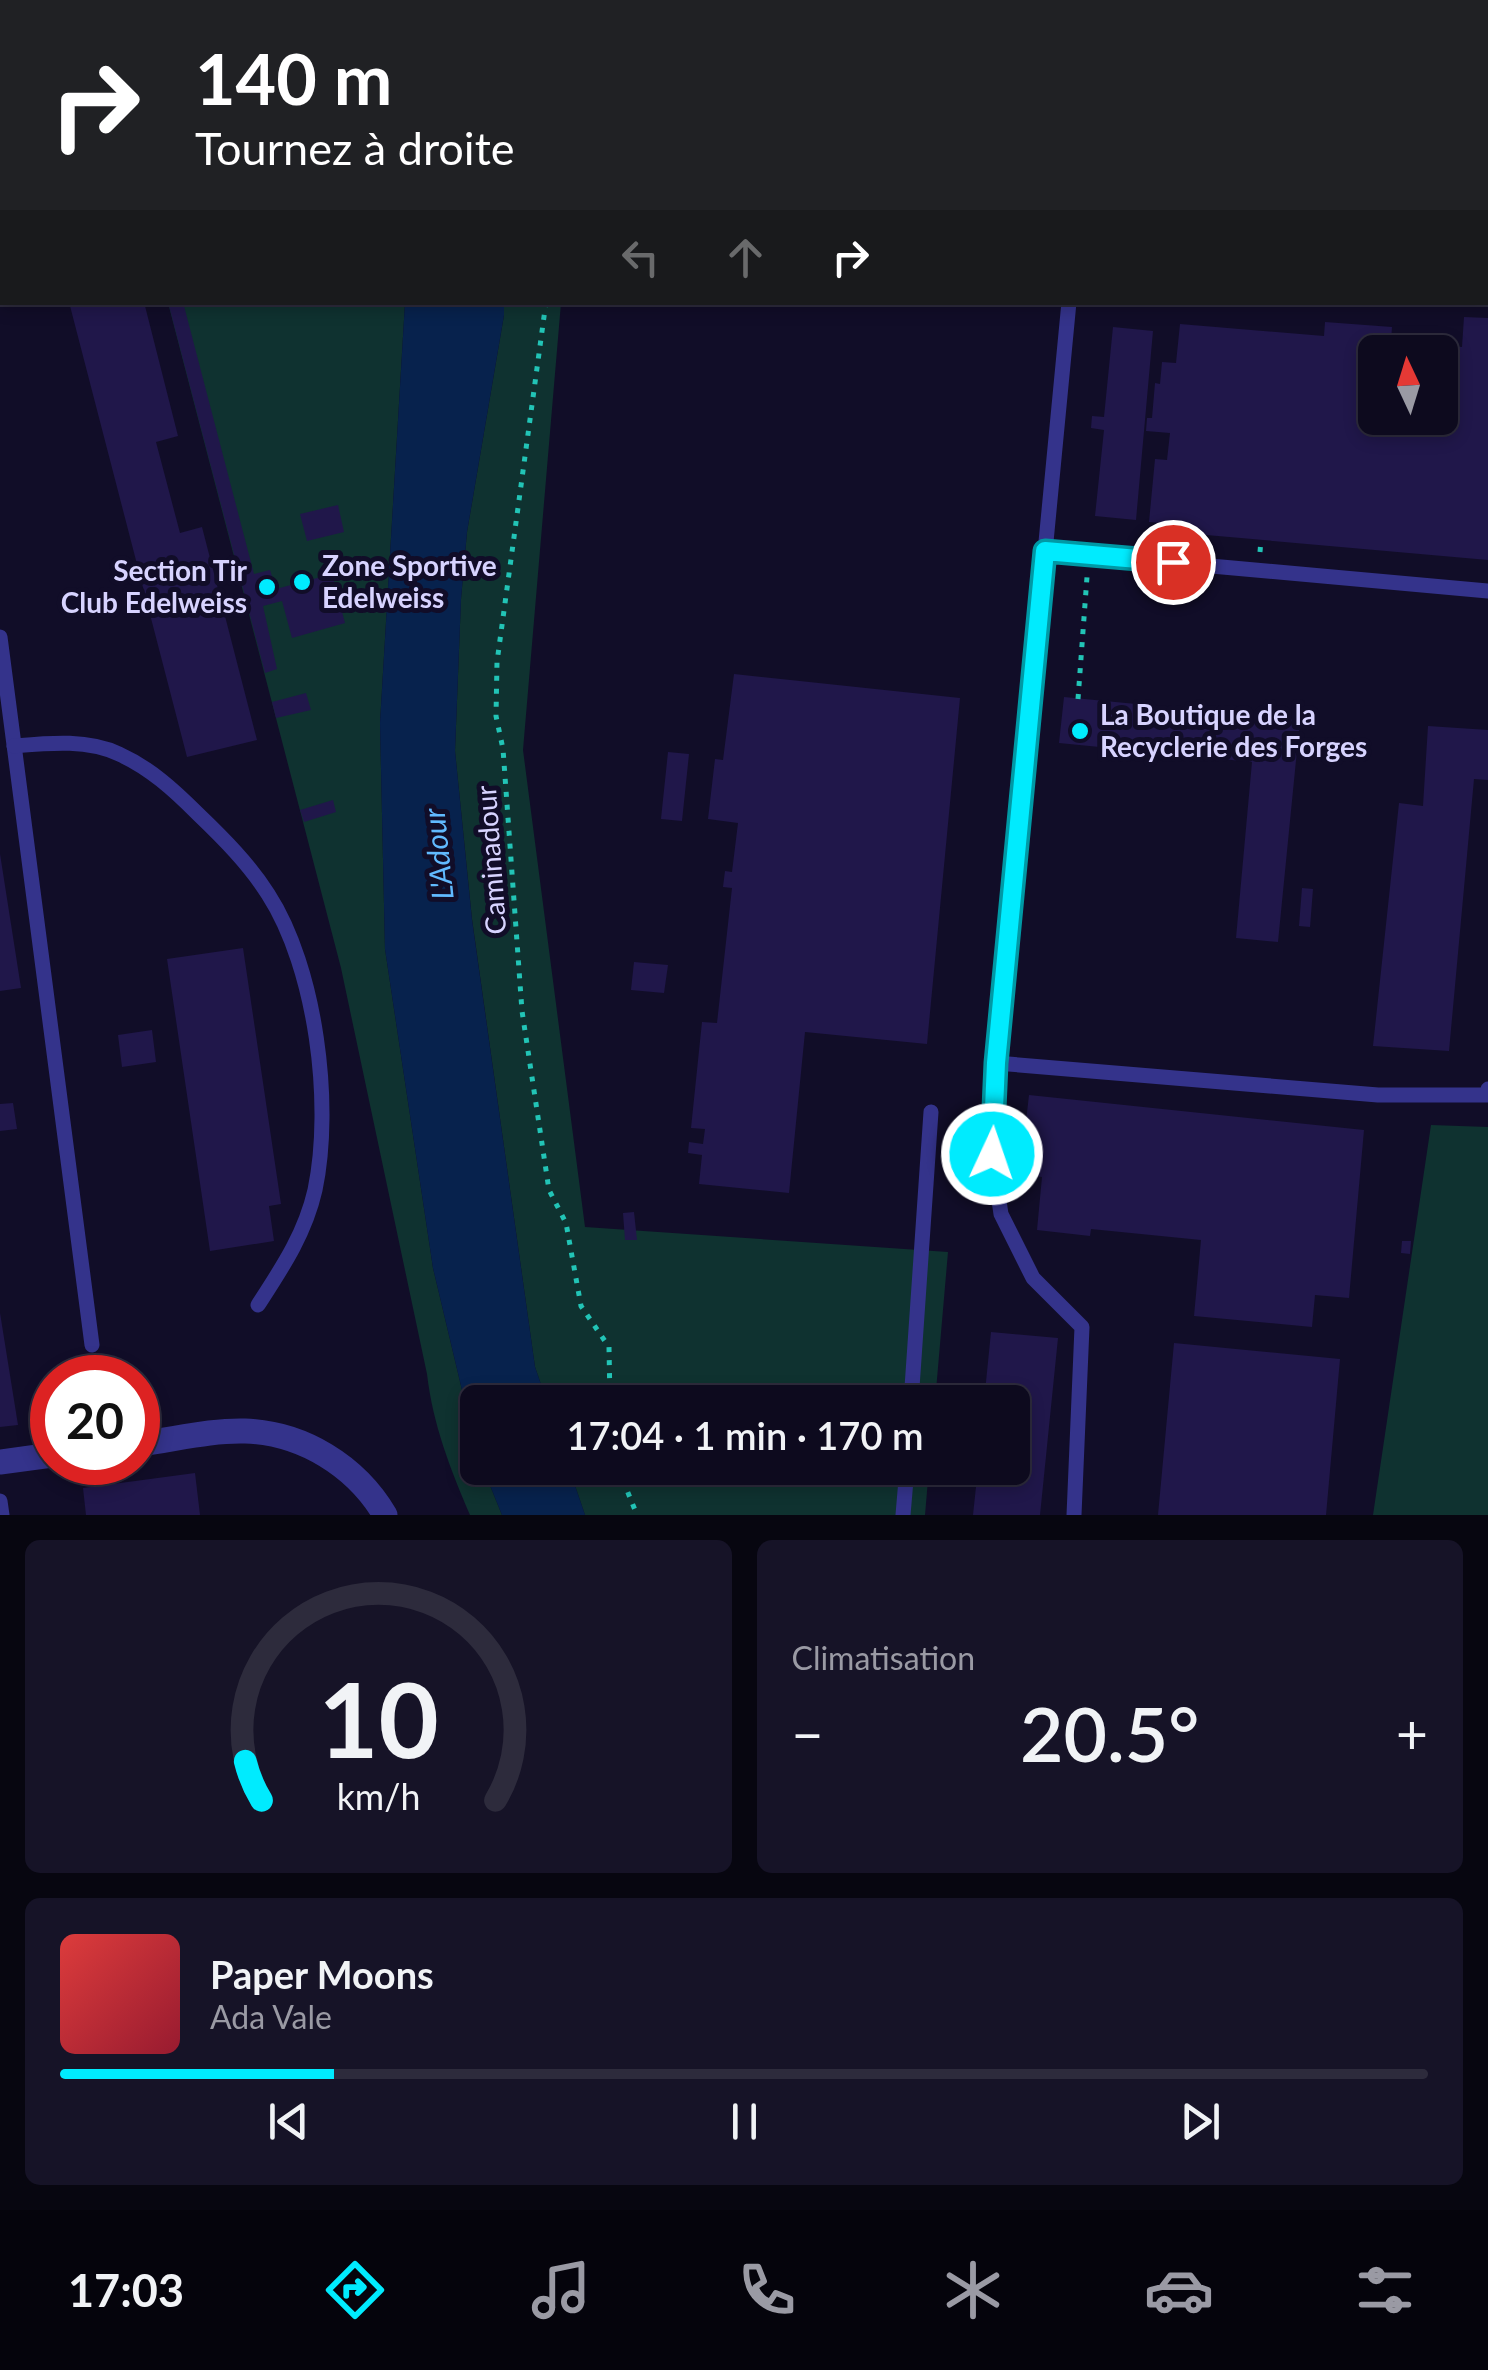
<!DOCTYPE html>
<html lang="fr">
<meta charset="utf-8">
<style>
:root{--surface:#0d0a1e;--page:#161327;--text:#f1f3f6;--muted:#9a9aa4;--line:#2d2b3c;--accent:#00ebfe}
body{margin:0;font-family:Lato,sans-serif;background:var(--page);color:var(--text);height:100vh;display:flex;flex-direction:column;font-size:38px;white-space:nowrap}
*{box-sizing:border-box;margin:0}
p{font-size:32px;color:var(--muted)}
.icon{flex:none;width:55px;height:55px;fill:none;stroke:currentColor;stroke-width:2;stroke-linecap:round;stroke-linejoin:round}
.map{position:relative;height:1515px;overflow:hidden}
.side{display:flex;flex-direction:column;gap:25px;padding:25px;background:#070610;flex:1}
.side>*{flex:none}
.top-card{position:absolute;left:0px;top:0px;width:1490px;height:305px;box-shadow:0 5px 15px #0003,0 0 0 2px var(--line);background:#202124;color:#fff;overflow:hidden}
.needle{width:65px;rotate:356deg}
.tools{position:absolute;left:1358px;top:335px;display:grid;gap:20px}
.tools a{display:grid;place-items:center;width:100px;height:100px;border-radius:15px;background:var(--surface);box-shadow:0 5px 15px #0003,0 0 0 2px var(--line);font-size:50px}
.speed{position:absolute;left:30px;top:1355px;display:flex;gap:20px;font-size:50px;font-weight:700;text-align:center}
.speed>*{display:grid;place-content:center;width:130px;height:130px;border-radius:50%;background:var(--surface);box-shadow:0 5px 15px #0003,0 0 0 2px var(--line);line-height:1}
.speed .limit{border:15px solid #d22;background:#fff;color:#111}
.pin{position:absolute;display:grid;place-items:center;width:85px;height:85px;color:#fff;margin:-42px;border:5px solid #fff;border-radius:50%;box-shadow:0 2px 10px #0007}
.me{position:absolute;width:110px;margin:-55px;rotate:3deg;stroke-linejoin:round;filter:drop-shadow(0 0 8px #0008)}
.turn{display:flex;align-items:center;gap:35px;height:210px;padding:0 30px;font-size:45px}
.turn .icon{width:130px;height:130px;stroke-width:2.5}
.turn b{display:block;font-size:70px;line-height:85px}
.lanes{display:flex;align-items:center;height:95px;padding:0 30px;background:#0003;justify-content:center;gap:50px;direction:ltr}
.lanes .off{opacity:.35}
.big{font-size:75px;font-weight:600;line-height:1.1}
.side .card{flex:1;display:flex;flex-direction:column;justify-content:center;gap:15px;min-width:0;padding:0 35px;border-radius:15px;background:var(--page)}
.side .dial{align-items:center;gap:0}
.dial svg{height:260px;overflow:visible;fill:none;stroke:var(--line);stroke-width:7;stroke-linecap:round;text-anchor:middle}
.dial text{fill:var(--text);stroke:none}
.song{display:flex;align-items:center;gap:30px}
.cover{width:120px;height:120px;border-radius:15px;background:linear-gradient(135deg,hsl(0 70% 55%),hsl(350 70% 35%))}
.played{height:10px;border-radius:5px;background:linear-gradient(90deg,var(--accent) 20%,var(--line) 20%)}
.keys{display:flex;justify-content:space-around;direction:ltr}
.heat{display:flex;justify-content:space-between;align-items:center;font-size:55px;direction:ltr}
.side .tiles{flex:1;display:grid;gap:25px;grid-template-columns:1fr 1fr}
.card:last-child{grid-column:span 2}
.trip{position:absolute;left:460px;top:1385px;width:570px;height:100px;border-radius:15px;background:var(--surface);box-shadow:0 5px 15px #0003,0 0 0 2px var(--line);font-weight:600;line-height:100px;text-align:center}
.tab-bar{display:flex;height:160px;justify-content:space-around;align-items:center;background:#05040c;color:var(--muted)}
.tab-bar .icon{width:70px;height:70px}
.tab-bar .selected{color:var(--accent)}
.tab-bar b{font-size:45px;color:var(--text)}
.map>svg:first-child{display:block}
.green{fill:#0f3230}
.water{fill:#07224d}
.building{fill:#20174a;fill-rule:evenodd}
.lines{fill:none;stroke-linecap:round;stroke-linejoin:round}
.path{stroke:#22c4b6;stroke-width:5;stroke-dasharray:5 8;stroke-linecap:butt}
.service{stroke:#34338b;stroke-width:15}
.minor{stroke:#34338b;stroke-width:25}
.route-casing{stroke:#0099a5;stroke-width:25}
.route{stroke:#00ebfe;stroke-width:18}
.poi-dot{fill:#00ebfe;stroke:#110d28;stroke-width:4}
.labels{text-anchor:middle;stroke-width:10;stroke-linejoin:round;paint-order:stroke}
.poi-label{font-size:28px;font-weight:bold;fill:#d7d3ff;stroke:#110d28;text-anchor:start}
.street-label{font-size:28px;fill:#d7d3ff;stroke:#110d28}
.water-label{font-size:30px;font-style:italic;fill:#61baff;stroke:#110d28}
</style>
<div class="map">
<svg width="1488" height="1515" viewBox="0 0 1488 1515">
<rect width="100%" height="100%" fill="#110d28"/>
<g class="green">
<polygon points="75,0 376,0 377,2 76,2"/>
<path d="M168,303H405L380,723L385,949L433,1268L477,1453L478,1468H483L502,1515H470C450,1468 433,1425 427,1374L341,968Z"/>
<polygon points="504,303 561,303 523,750 585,1227 948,1252 935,1402 547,1402 535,1367 472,919 455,751 461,599 467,532 504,315"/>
<polygon points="1431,1125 1488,1127 1488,1515 1373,1515"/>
<polygon points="569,1468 929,1468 925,1515 585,1515"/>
</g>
<g class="water">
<polygon points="405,303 504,303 504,315 467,532 461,599 455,751 472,920 535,1367 547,1402 478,1402 477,1453 433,1268 385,949 380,723"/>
<polygon points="483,1468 569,1468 585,1515 502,1515"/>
</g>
<g class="building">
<polygon points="69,302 144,302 178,436 156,442 180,533 202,527 257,740 187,757"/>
<polygon points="168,302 183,302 254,574 270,570 276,589 332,574 345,623 292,638 282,601 263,606 277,669 265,673"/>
<path d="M1464,317L1488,318V560L1161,531L1162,523L1149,522L1155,459L1167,460L1170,433L1146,431L1147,418H1152L1155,383L1160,384L1162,362L1176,363L1180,324L1324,336L1325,322L1392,327L1391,341L1462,347ZM1375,352H1440V418H1375Z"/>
<polygon points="1113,327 1153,331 1136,520 1095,516 1104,430 1091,428 1092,416 1104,417"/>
<polygon points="338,505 344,532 307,541 300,514"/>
<polygon points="734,674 960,698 927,1044 805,1032 789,1193 699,1184 702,1155 688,1153 689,1142 703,1144 705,1129 691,1128 702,1022 717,1023 732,888 723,887 725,871 732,872 738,823 708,819 715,759 723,760"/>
<polygon points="306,693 311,710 276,718 272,702"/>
<polygon points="1064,697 1300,720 1278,942 1236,938 1252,762 1059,743"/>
<polygon points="1428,726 1488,730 1488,780 1474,779 1449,1051 1373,1046 1399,803 1423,806"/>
<polygon points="668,752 689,754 682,821 661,819"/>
<polygon points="333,800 336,812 304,822 300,810"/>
<polygon points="0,854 21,988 0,991"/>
<polygon points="1302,888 1313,889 1310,927 1299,926"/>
<polygon points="243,948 281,1204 269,1206 274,1241 210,1251 167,959"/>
<polygon points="634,962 668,965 664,993 631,990"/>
<polygon points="152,1030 156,1062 122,1067 118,1035"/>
<polygon points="1029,1095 1364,1130 1349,1298 1315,1295 1312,1327 1194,1316 1201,1240 1091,1229 1090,1236 1037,1230 1042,1177 1020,1174"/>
<polygon points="13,1103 17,1129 0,1131 0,1104"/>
<polygon points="634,1212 637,1240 625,1240 623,1213"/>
<polygon points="1402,1241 1411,1241 1410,1254 1401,1253"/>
<polygon points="0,1313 18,1425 0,1427"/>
<polygon points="991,1332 1058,1338 1040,1515 973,1515 978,1468 1012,1468 1012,1402 984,1402"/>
<polygon points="1174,1343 1340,1359 1326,1515 1158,1515"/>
<polygon points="195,1473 200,1515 86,1515 83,1488"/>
</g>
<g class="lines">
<g class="path">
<polyline points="521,0 521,2"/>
<polyline points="546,302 497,662 496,716 503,749 522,1011 549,1190 566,1223 581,1306 609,1347 610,1402"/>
<polyline points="1175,545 1177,532"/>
<polyline points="1260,552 1261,540"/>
<polyline points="1078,699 1087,577"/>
<polyline points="618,1468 637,1515"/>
</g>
<g class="service">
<polyline points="17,2 18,0"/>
<polyline points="0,89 2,76"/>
<polyline points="1069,302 996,1063 992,1154 1001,1214 1033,1278 1082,1327 1074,1515"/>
<polyline points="1045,551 1488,591"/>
<polyline points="0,637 92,1345"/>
<path d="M14,746C49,743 87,739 119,754C150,768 174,790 198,814C223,838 249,864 268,894C316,968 333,1104 315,1190C305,1234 282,1268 258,1305"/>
<polyline points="996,1063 1378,1095 1487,1095 1488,1089"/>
<polyline points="911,1402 931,1112"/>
<polyline points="0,1501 2,1515"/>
<polyline points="903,1515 907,1468"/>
</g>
<g class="minor">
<path d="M138,1444C172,1440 210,1430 245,1431C303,1433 356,1466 385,1515"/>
<polyline points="0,1462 52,1455"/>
</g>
</g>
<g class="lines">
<defs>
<polyline id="route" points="992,1154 996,1063 1045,551 1173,562"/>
</defs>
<use href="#route" class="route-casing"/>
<use href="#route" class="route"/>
</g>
<g class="poi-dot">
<circle cx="302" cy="582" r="10"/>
<circle cx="267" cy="587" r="10"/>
<circle cx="1080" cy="731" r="10"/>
</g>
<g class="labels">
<g class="poi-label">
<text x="322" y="576">Zone Sportive<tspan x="322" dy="32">Edelweiss</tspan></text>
<text x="247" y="581" text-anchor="end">Section Tir<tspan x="247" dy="32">Club Edelweiss</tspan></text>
<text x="1100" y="725">La Boutique de la<tspan x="1100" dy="32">Recyclerie des Forges</tspan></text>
</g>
<g class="street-label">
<text transform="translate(491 860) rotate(-94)" y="10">Caminadour</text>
</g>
<g class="water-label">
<text transform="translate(439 854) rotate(-96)" y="10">L'Adour</text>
</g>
</g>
</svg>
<div class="tools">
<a><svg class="needle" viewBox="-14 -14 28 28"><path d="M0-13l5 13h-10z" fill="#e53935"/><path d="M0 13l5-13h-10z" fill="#9a9aa4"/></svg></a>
</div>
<div class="speed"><div class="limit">20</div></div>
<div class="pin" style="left:1173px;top:562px;background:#d93025"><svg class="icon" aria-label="arrive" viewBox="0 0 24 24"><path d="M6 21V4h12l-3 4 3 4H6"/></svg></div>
<svg class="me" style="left:992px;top:1154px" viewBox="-20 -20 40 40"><circle r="17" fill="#00ebfe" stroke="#fff" stroke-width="3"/><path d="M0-11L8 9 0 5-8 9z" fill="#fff"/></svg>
<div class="trip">17:04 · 1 min · 170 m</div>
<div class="top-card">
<div class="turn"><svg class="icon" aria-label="right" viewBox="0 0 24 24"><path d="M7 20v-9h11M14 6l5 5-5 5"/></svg><div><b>140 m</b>Tournez à droite</div></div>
<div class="lanes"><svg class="icon off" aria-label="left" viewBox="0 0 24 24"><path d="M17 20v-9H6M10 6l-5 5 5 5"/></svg><svg class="icon off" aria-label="ahead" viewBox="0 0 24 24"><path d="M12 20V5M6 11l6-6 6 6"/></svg><svg class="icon" aria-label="right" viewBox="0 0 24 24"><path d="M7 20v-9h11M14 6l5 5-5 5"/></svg></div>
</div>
</div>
<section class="side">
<div class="tiles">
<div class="card dial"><svg viewBox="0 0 100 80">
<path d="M14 69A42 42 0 1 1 86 69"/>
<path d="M14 69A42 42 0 0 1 9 57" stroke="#00ebfe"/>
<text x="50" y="56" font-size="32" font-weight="700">10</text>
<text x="50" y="72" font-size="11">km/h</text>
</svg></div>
<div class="card"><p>Climatisation</p>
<div class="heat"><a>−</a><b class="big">20.5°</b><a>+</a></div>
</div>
<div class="card">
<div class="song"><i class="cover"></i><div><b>Paper Moons</b><p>Ada Vale</p></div></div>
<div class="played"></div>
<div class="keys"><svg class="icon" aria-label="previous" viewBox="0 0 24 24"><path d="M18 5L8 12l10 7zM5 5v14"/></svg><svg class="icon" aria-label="pause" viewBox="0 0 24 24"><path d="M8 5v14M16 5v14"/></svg><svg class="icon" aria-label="next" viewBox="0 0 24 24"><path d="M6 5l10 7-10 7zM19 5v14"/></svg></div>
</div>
</div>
</section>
<nav class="tab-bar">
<b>17:03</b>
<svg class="icon selected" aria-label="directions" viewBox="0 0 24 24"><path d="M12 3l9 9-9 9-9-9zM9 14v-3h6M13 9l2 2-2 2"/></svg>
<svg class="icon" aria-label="music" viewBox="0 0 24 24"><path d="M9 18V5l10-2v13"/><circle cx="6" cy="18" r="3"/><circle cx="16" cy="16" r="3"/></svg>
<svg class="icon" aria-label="phone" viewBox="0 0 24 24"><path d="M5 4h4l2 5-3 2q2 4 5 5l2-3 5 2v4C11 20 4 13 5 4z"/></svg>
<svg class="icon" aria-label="climate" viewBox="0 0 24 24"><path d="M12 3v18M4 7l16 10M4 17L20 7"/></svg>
<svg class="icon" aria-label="car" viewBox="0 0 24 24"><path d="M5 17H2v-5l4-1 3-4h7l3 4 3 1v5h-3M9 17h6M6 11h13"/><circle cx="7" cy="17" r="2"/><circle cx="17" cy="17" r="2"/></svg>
<svg class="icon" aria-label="filters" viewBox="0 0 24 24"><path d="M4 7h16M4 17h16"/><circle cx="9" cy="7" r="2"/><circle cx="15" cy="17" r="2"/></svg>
</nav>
